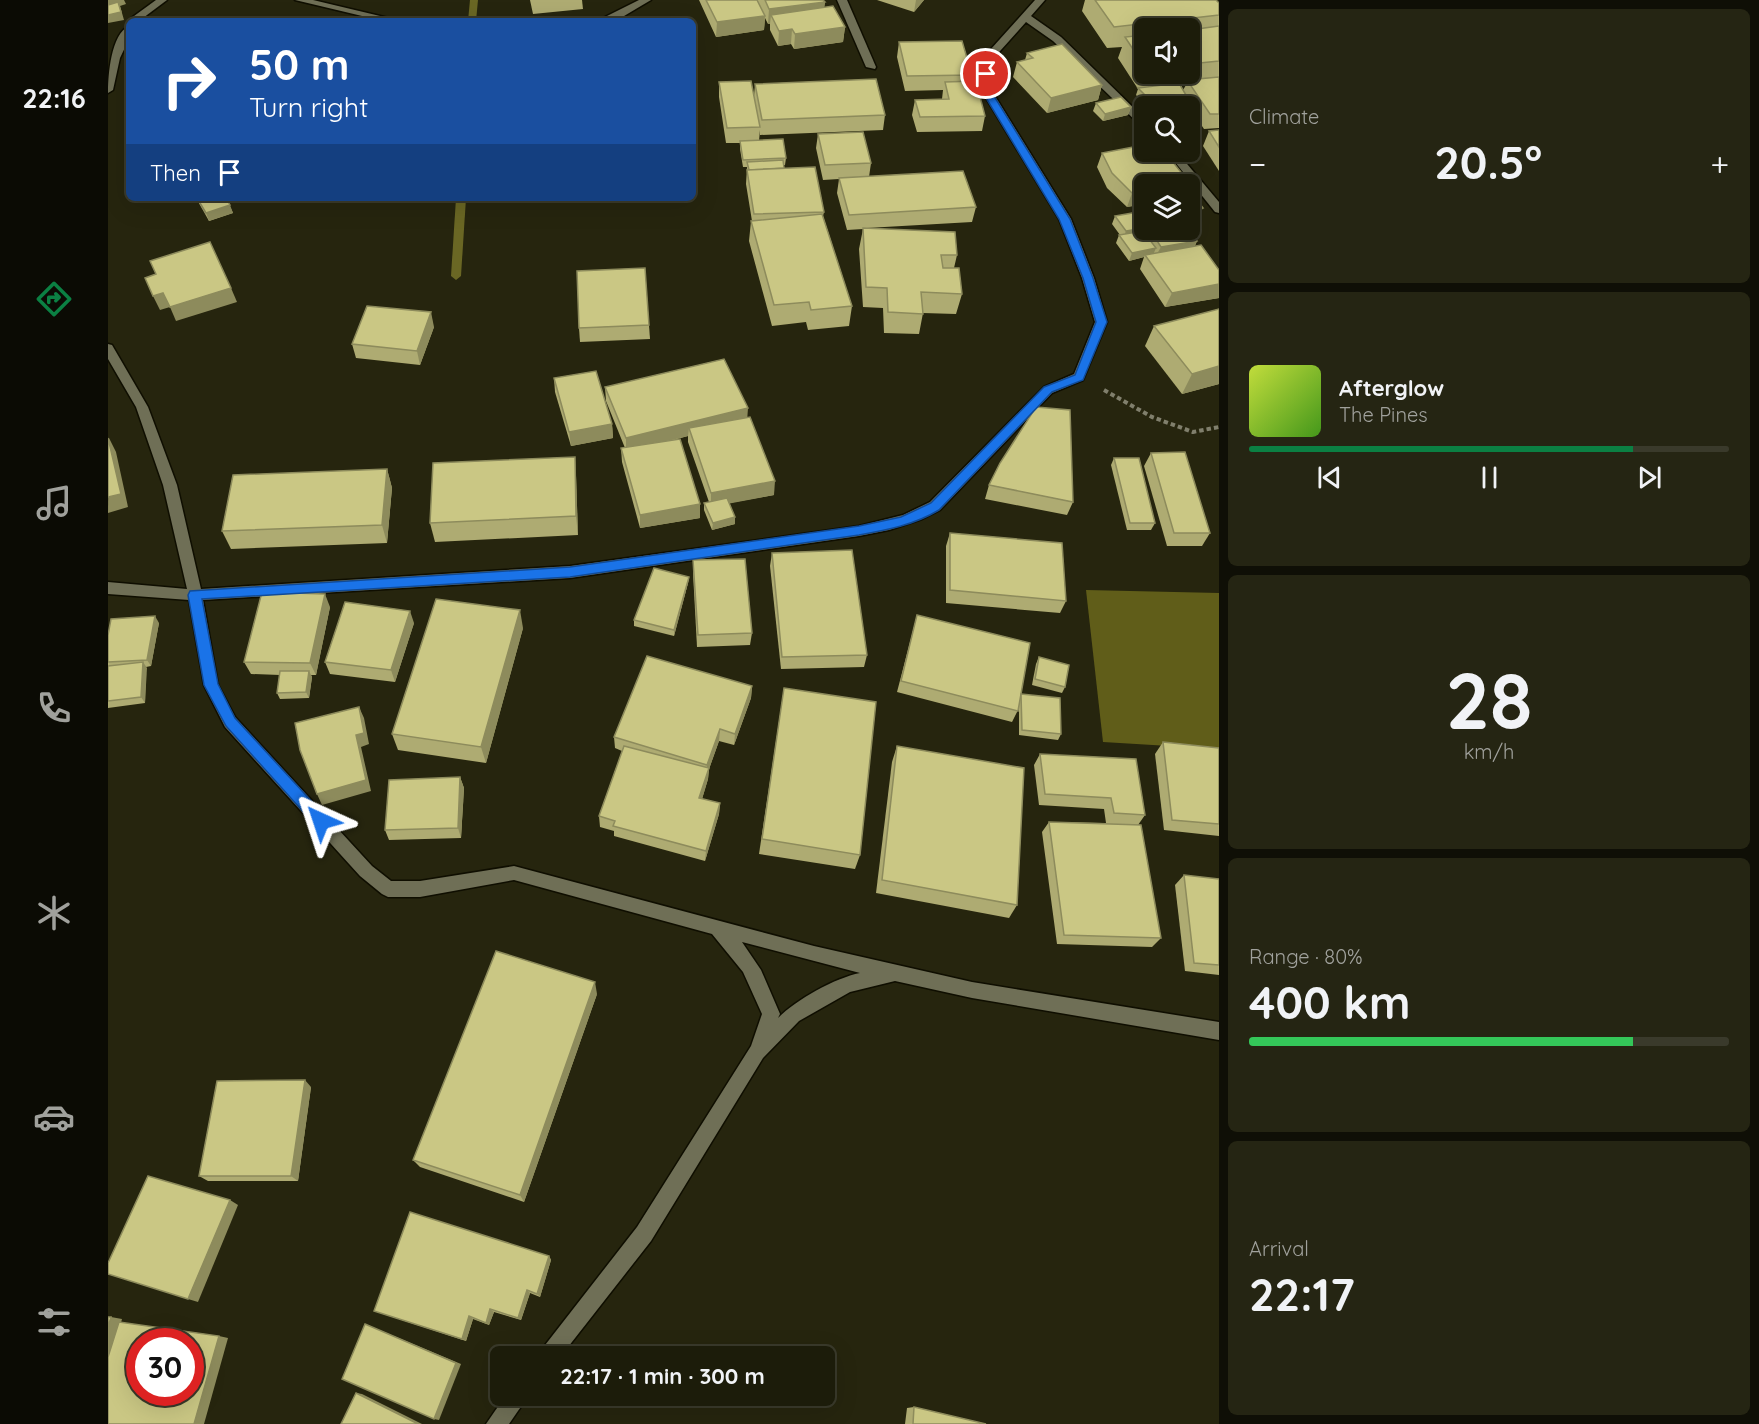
<!DOCTYPE html>
<meta charset="utf-8">
<style>
:root{--surface:#1c1c0a;--page:#252513;--text:#f1f3f6;--muted:#a0a19c;--line:#3a3a2b;--accent:#0b8043}
body{margin:0;font-family:Quicksand,sans-serif;background:var(--page);color:var(--text);height:100vh;display:flex;flex-direction:column;font-size:22px;white-space:nowrap}
*{box-sizing:border-box;margin:0}
p{font-size:20px;color:var(--muted)}
.icon{flex:none;width:33px;height:33px;fill:none;stroke:currentColor;stroke-width:2;stroke-linecap:round;stroke-linejoin:round}
.map{position:relative;flex:1;overflow:hidden}
.details{display:flex;flex-direction:column;gap:9px;padding:9px;background:#0f0f06;width:540px}
.details>*{flex:none}
.banner{position:absolute;left:18px;top:18px;width:570px;height:183px;border-radius:9px;box-shadow:0 6px 24px #0002,0 0 0 2px var(--line);background:#1a4fa0;color:#fff;overflow:hidden}
.buttons{position:absolute;left:1026px;top:18px;display:grid;gap:12px}
.buttons a{display:grid;place-items:center;width:66px;height:66px;border-radius:9px;background:var(--surface);box-shadow:0 6px 24px #0002,0 0 0 2px var(--line);font-size:30px}
.speed{position:absolute;left:18px;top:1328px;display:flex;gap:12px;font-size:30px;font-weight:700;text-align:center}
.speed>*{display:grid;place-content:center;width:78px;height:78px;border-radius:50%;background:var(--surface);box-shadow:0 6px 24px #0002,0 0 0 2px var(--line);line-height:1}
.speed .limit{border:9px solid #d22;background:#fff;color:#111}
.pin{position:absolute;display:grid;place-items:center;width:51px;height:51px;color:#fff;margin:-26px;border:3px solid #fff;border-radius:50%;box-shadow:0 2px 6px #0007}
.me{position:absolute;width:66px;margin:-33px;rotate:318deg;stroke-linejoin:round;filter:drop-shadow(0 0 4px #0008)}
.turn{display:flex;align-items:center;gap:21px;height:126px;padding:0 24px;font-size:27px}
.turn .icon{width:78px;height:78px;stroke-width:2.5}
.turn b{display:block;font-size:42px;line-height:51px}
.then{display:flex;align-items:center;height:57px;padding:0 24px;background:#0003;gap:12px;font-size:22px}
.big{font-size:45px;font-weight:800;line-height:1.1}
.details .tile{flex:1;display:flex;flex-direction:column;justify-content:center;gap:9px;min-width:0;padding:0 21px;border-radius:9px;background:var(--page)}
.details .dial{align-items:center;gap:0}
.dial b{font-size:78px;line-height:1}
.song{display:flex;align-items:center;gap:18px}
.cover{width:72px;height:72px;border-radius:9px;background:linear-gradient(135deg,hsl(70 70% 55%),hsl(100 70% 35%))}
.played{height:6px;border-radius:3px;background:linear-gradient(90deg,var(--accent) 80%,var(--line) 80%)}
.keys{display:flex;justify-content:space-around;direction:ltr}
.heat{display:flex;justify-content:space-between;align-items:center;font-size:33px;direction:ltr}
.charge{height:9px;border-radius:4px;background:linear-gradient(90deg,#34c759 80%,var(--line) 0)}
.trip{position:absolute;left:382px;top:1346px;width:345px;height:60px;border-radius:9px;background:var(--surface);box-shadow:0 6px 24px #0002,0 0 0 2px var(--line);font-weight:800;line-height:60px;text-align:center}
main{display:flex;flex:1;min-height:0}
.menu{display:flex;flex-direction:column;width:108px;justify-content:space-around;align-items:center;background:#0b0b04;color:var(--muted)}
.menu .icon{width:42px;height:42px}
.menu .current{color:var(--accent)}
.menu b{font-size:27px;color:var(--text)}
.map>svg:first-child{display:block}
.forest{fill:#605d19}
.lines{fill:none;stroke-linecap:round;stroke-linejoin:round}
.stream{fill:#6a6724;fill-rule:evenodd}
.street-casing{stroke:#0f0e00;stroke-width:3}
.path{stroke:#807f6c;stroke-width:4;stroke-dasharray:4.5 3;stroke-linecap:butt}
.street{fill:#6f6f56;fill-rule:evenodd}
.wall{fill:#aeab72;fill-rule:evenodd}
.shaded-wall{fill:#8d8b5c}
.building{fill:#cac784;stroke:#8d8b5c;stroke-width:1.5;fill-rule:evenodd}
.route{fill:#1a73e8;stroke:#114b97;stroke-width:1.5}
</style>
<main>
<nav class="menu">
<b>22:16</b>
<svg class="icon current" aria-label="directions" viewBox="0 0 24 24"><path d="M12 3l9 9-9 9-9-9zM9 14v-3h6M13 9l2 2-2 2"/></svg>
<svg class="icon" aria-label="music" viewBox="0 0 24 24"><path d="M9 18V5l10-2v13"/><circle cx="6" cy="18" r="3"/><circle cx="16" cy="16" r="3"/></svg>
<svg class="icon" aria-label="phone" viewBox="0 0 24 24"><path d="M5 4h4l2 5-3 2q2 4 5 5l2-3 5 2v4C11 20 4 13 5 4z"/></svg>
<svg class="icon" aria-label="climate" viewBox="0 0 24 24"><path d="M12 3v18M4 7l16 10M4 17L20 7"/></svg>
<svg class="icon" aria-label="car" viewBox="0 0 24 24"><path d="M5 17H2v-5l4-1 3-4h7l3 4 3 1v5h-3M9 17h6M6 11h13"/><circle cx="7" cy="17" r="2"/><circle cx="17" cy="17" r="2"/></svg>
<svg class="icon" aria-label="filters" viewBox="0 0 24 24"><path d="M4 7h16M4 17h16"/><circle cx="9" cy="7" r="2"/><circle cx="15" cy="17" r="2"/></svg>
</nav>
<div class="map">
<svg width="1111" height="1424" viewBox="0 0 1111 1424">
<rect width="100%" height="100%" fill="#26250e"/>
<polygon class="forest" points="978,590 1111,593 1111,749 995,742"/>
<g class="lines">
<g class="stream">
<polygon points="362,0 370,0 368,21 360,21"/>
<polygon points="348,198 358,198 353,276 348,280 343,276"/>
</g>
<defs>
<g id="street">
<polygon points="48,0 59,0 31,21 21,22 22,19"/>
<polygon points="187,0 205,0 293,21 275,21"/>
<polygon points="531,0 543,0 511,19 489,21"/>
<polygon points="729,0 739,0 768,67 767,69 758,67"/>
<path d="M927,0H937L923,16L953,37L1036,118V126L1032,125L945,41L918,22L884,60L882,88L963,219L986,278L999,322L975,380L944,393L832,510L814,519L781,530L751,536L462,578L95,600L110,685L127,717L264,866L283,881H312L406,866L706,946L864,982L1111,1022V1040L864,998L787,981L742,992L691,1021L655,1058L543,1241L453,1356H431L434,1349L529,1227L643,1046L654,1014L635,972L604,934L406,880L312,897H280L274,894L252,876L117,727L96,685L81,600L0,594V582L79,589L55,485L28,407L0,359V344L4,345L40,407L69,485L93,589L462,566L751,526L795,515L822,502L936,387L966,374L987,322L974,278L951,219L872,88L874,59ZM634,942L752,973C727,978 689,999 670,1018L672,1014L653,970Z"/>
<path d="M21,26V39L12,58L5,90L0,93C0,75 3,34 21,26Z"/>
<polygon points="1059,152 1069,152 1111,202 1111,213 1107,212"/>
<polygon points="398,1395 421,1395 401,1424 378,1424"/>
</g>
</defs>
<use href="#street" class="street-casing"/>
<polyline class="path" points="996,390 1044,417 1085,432 1111,427"/>
<use href="#street" class="street"/>
</g>
<g class="wall">
<polygon points="422,0 474,0 475,9 425,14"/>
<polygon points="591,0 715,0 717,2 716,8 737,27 735,42 686,49 683,44 670,46 662,30 662,24 660,24 657,18 656,30 608,37"/>
<polygon points="769,0 816,0 806,12"/>
<path d="M977,0H1108L1111,3V128L1096,129L1080,105V106H1038L1028,95L1030,89L1010,58L1014,47L999,48L974,11ZM1036,28H1082V74H1036ZM1073,85H1078L1075,90Z"/>
<polygon points="791,42 864,75 862,82 877,116 874,131 809,132 804,115 807,100 834,99 835,90 797,91 789,57"/>
<polygon points="919,53 994,85 990,100 939,113 905,77 909,62 917,60"/>
<polygon points="611,82 646,96 647,84 777,115 775,130 652,135 652,130 651,141 678,158 677,165 676,165 676,168 716,212 715,216 744,306 741,326 700,330 698,322 664,326 641,241 643,221 644,221 638,184 639,167 635,167 632,149 632,143 618,143 611,97"/>
<polygon points="988,103 1023,107 1020,115 995,121 985,111"/>
<polygon points="1111,130 1111,171 1095,146 1101,131"/>
<polygon points="710,134 763,163 761,177 868,207 864,222 759,228 849,255 846,268 854,294 848,314 815,313 811,334 776,333 775,308 755,307 751,249 755,229 739,230 729,193 731,179 715,180 708,148"/>
<polygon points="994,153 1080,181 1079,184 1036,184 1036,204 1019,207 999,188 989,167"/>
<polygon points="88,198 118,198 125,213 101,221"/>
<polygon points="1007,216 1089,241 1087,246 1111,270 1111,298 1057,307 1032,269 1036,257 1021,261 1008,243 1011,235 1012,235 1004,224"/>
<polygon points="1111,309 1111,384 1074,394 1037,346 1046,326"/>
<polygon points="541,325 542,339 472,342 471,328"/>
<polygon points="326,327 312,365 248,358 244,344"/>
<polygon points="446,378 504,424 505,438 463,446 447,392"/>
<polygon points="497,387 640,417 666,495 621,503 627,517 627,524 604,530 596,510 596,503 601,502 580,442 580,436 569,439 592,518 532,528 514,462 513,448 517,448 498,401"/>
<polygon points="1043,453 1102,533 1094,546 1059,546 1036,466"/>
<polygon points="1006,458 1047,523 1043,530 1019,530 1003,465"/>
<polygon points="279,469 284,488 279,543 123,549 114,531"/>
<polygon points="468,476 470,535 327,542 322,523"/>
<polygon points="881,485 965,502 959,515 877,499"/>
<polygon points="842,533 958,601 952,613 838,603 838,546"/>
<polygon points="664,553 759,655 756,667 673,669 662,566"/>
<polygon points="585,560 644,633 642,645 589,647 585,573"/>
<polygon points="581,577 580,583 566,636 526,626 526,620"/>
<polygon points="222,607 208,675 203,675 204,677 201,698 172,699 169,693 172,675 143,674 136,662"/>
<polygon points="809,615 913,695 953,734 950,740 911,735 911,708 904,722 789,692"/>
<polygon points="51,623 43,666 38,667 37,703 0,708 0,635"/>
<polygon points="306,623 287,682 222,674 217,662"/>
<polygon points="415,628 378,763 290,750 284,734"/>
<polygon points="931,657 957,687 954,693 924,685 928,664"/>
<polygon points="644,686 643,698 626,745 611,741 601,769 600,779 594,799 612,803 611,814 597,861 506,836 506,831 492,827 491,816 514,751 507,748 506,737"/>
<polygon points="676,688 752,855 747,869 651,854"/>
<polygon points="1055,742 1111,748 1111,836 1056,830 1047,754"/>
<polygon points="789,746 909,905 901,918 768,893 784,762"/>
<polygon points="932,754 1037,815 1030,825 1053,938 1044,947 949,944 934,832 941,822 998,823 996,809 931,805 926,765"/>
<polygon points="352,777 356,788 353,838 281,840 277,830"/>
<polygon points="1076,875 1111,879 1111,975 1077,971 1067,885"/>
<polygon points="489,994 416,1202 312,1167 305,1160"/>
<polygon points="203,1087 190,1181 100,1181 91,1176"/>
<polygon points="441,1256 443,1260 432,1297 422,1293 413,1320 386,1312 381,1325 365,1319 358,1341 266,1311"/>
<polygon points="806,1407 878,1424 797,1424 799,1408"/>
</g>
<g class="shaded-wall">
<polygon points="0,0 16,0 18,4 12,6 16,20 0,23"/>
<polygon points="808,0 816,0 806,12"/>
<polygon points="717,2 715,17 663,15 662,24 660,24 661,9"/>
<polygon points="657,16 656,30 608,37 609,22"/>
<polygon points="737,27 735,42 686,49 687,34"/>
<polygon points="684,29 683,44 670,46 671,31"/>
<polygon points="994,85 990,100 939,113 943,98"/>
<polygon points="1082,102 1080,106 1055,106"/>
<polygon points="1023,107 1020,115 995,121 997,114"/>
<polygon points="1080,181 1079,184 1065,184 1065,183"/>
<polygon points="1036,190 1036,204 1019,207 1024,193"/>
<polygon points="122,205 125,213 101,221 98,213"/>
<polygon points="1095,208 1091,215 1082,217 1082,210"/>
<polygon points="1036,228 1036,230 1064,230 1042,230 1040,234 1015,239 1018,231"/>
<polygon points="1089,241 1085,249 1049,254 1053,247"/>
<polygon points="1048,248 1045,255 1037,255 1036,257 1021,261 1024,253"/>
<polygon points="1111,284 1111,298 1057,307 1064,293"/>
<polygon points="123,288 129,302 68,321 62,307"/>
<polygon points="55,293 62,307 52,310 45,296"/>
<polygon points="323,312 326,327 312,365 309,351"/>
<polygon points="1111,366 1111,384 1074,394 1084,374"/>
<polygon points="640,408 639,422 581,428 580,436 518,451 518,438"/>
<polygon points="504,424 505,438 463,446 461,432"/>
<polygon points="1,438 8,452 20,507 0,513"/>
<polygon points="467,457 468,476 470,535 468,516"/>
<polygon points="279,469 284,488 279,543 274,525"/>
<polygon points="667,481 666,495 603,507 603,493"/>
<polygon points="592,504 592,518 532,528 532,515"/>
<polygon points="627,517 627,524 604,530 605,523"/>
<polygon points="581,577 580,583 566,636 566,630"/>
<polygon points="217,594 222,607 208,675 202,663"/>
<polygon points="412,610 415,628 378,763 373,747"/>
<polygon points="302,611 306,623 287,682 283,670"/>
<polygon points="47,616 51,623 43,666 39,660"/>
<polygon points="35,662 39,668 37,703 33,697"/>
<polygon points="201,671 204,677 201,698 198,692"/>
<polygon points="644,686 643,698 626,745 627,734"/>
<polygon points="251,707 256,718 261,744 253,747 263,791 214,805 209,794 248,735"/>
<polygon points="612,729 611,741 601,769 600,779 591,809 591,798 598,776 599,765"/>
<polygon points="352,777 356,788 353,838 350,828"/>
<polygon points="612,803 611,814 597,861 598,851"/>
<polygon points="487,982 489,994 416,1202 412,1195"/>
<polygon points="197,1080 203,1087 190,1181 183,1176"/>
<polygon points="122,1200 130,1205 90,1302 80,1299"/>
<polygon points="441,1256 443,1260 432,1297 429,1294"/>
<polygon points="419,1290 422,1293 413,1320 410,1318"/>
<polygon points="382,1309 386,1312 381,1325 378,1323"/>
<polygon points="361,1316 365,1319 358,1341 354,1339"/>
<polygon points="3,1317 14,1319 0,1369 0,1327"/>
<polygon points="257,1324 353,1364 331,1420 326,1419"/>
<polygon points="111,1336 120,1338 96,1424 86,1424"/>
<polygon points="248,1393 254,1394 314,1424 310,1424"/>
</g>
<g class="building">
<polygon points="598,0 649,0 657,16 609,22"/>
<polygon points="657,0 715,0 717,2 661,9"/>
<polygon points="987,0 1108,0 1111,3 1111,15 1006,27"/>
<polygon points="10,2 13,12 0,15 0,5"/>
<polygon points="725,6 737,27 687,34 684,29 671,31 663,15"/>
<polygon points="549,19 549,21 530,21"/>
<polygon points="1111,26 1111,61 1082,64 1082,30"/>
<polygon points="1036,35 1036,66 1017,37"/>
<polygon points="854,41 864,75 799,76 791,42"/>
<polygon points="954,44 994,85 943,98 909,62 925,58 919,53"/>
<polygon points="1111,77 1111,114 1102,114 1079,80"/>
<polygon points="768,79 777,115 654,120 647,84"/>
<polygon points="643,81 652,127 619,128 611,82"/>
<polygon points="868,81 877,116 812,117 807,100 841,99 837,82"/>
<polygon points="1071,83 1082,102 1055,106 1048,106 1030,88"/>
<polygon points="1013,97 1023,107 997,114 988,103"/>
<polygon points="1111,130 1111,147 1101,131"/>
<polygon points="755,132 763,163 717,165 710,134"/>
<polygon points="675,139 678,158 635,160 632,141"/>
<polygon points="1036,145 1036,152 1057,152 1080,181 1065,183 1066,184 1036,184 1036,190 1024,193 1004,173 994,153"/>
<polygon points="675,160 676,168 641,170 639,162"/>
<polygon points="707,167 716,212 646,214 639,170"/>
<polygon points="855,171 868,207 741,215 731,178"/>
<polygon points="1085,195 1095,208 1082,210 1082,196"/>
<polygon points="89,198 118,198 122,205 98,213"/>
<polygon points="1036,211 1036,228 1018,231 1007,216"/>
<polygon points="714,214 744,306 703,310 701,302 666,305 643,221"/>
<polygon points="755,228 847,232 849,255 833,255 835,268 851,268 854,294 813,292 815,314 780,312 779,288 758,287"/>
<polygon points="1042,230 1081,230 1089,241 1053,247"/>
<polygon points="1035,231 1048,248 1024,253 1011,235"/>
<polygon points="102,242 123,288 62,307 55,293 45,296 37,278 48,274 42,261"/>
<polygon points="1093,245 1111,270 1111,284 1064,293 1037,255"/>
<polygon points="537,268 541,325 471,328 469,271"/>
<polygon points="259,306 323,312 309,351 244,344"/>
<polygon points="1111,309 1111,366 1084,374 1046,326"/>
<polygon points="616,359 640,408 518,438 497,387"/>
<polygon points="488,371 504,424 461,432 446,378"/>
<polygon points="928,407 962,410 965,502 881,485 892,463"/>
<polygon points="642,417 667,481 603,493 581,428"/>
<polygon points="0,438 13,494 0,497"/>
<polygon points="572,439 592,504 532,515 513,448"/>
<polygon points="1077,452 1102,533 1066,533 1043,453"/>
<polygon points="467,457 468,516 322,523 325,463"/>
<polygon points="1006,458 1031,458 1047,523 1022,523"/>
<polygon points="279,469 274,525 114,531 125,475"/>
<polygon points="619,498 627,517 605,523 596,503"/>
<polygon points="842,533 954,543 958,601 842,590"/>
<polygon points="744,550 759,655 674,657 664,553"/>
<polygon points="637,559 644,633 590,635 585,560"/>
<polygon points="546,568 581,577 566,630 526,620"/>
<polygon points="154,592 217,594 202,663 136,662"/>
<polygon points="328,599 412,610 373,747 284,734"/>
<polygon points="237,602 302,611 283,670 217,662"/>
<polygon points="809,615 922,643 910,711 793,681"/>
<polygon points="47,616 39,660 0,662 0,635 3,619"/>
<polygon points="539,656 644,686 627,734 612,729 599,765 506,737"/>
<polygon points="931,657 961,665 957,687 927,679"/>
<polygon points="35,662 33,697 0,701 0,666"/>
<polygon points="172,671 201,671 198,692 169,693"/>
<polygon points="676,688 768,702 752,855 654,839"/>
<polygon points="913,694 952,698 953,734 914,730"/>
<polygon points="251,707 256,733 248,735 258,780 209,794 192,750 187,723"/>
<polygon points="1055,742 1111,748 1111,824 1064,820"/>
<polygon points="516,746 601,768 591,798 612,803 598,851 505,826 507,821 491,816"/>
<polygon points="789,746 916,768 909,905 774,880"/>
<polygon points="932,754 1028,759 1037,815 1006,813 1003,798 937,794"/>
<polygon points="352,777 350,828 277,830 281,780"/>
<polygon points="941,822 1033,825 1053,938 956,935"/>
<polygon points="1076,875 1111,879 1111,965 1086,963"/>
<polygon points="388,951 487,982 412,1195 305,1160"/>
<polygon points="197,1080 183,1176 91,1176 109,1081"/>
<polygon points="40,1176 122,1200 80,1299 0,1274 0,1263"/>
<polygon points="302,1212 441,1256 429,1294 419,1290 410,1318 382,1309 378,1323 361,1316 354,1339 266,1311"/>
<polygon points="0,1317 3,1317 0,1327"/>
<path d="M11,1322L111,1336L86,1424H0V1357ZM32,1341H82V1392H32Z"/>
<polygon points="257,1324 348,1363 326,1419 234,1379"/>
<polygon points="248,1393 310,1424 233,1424"/>
<polygon points="806,1407 878,1424 805,1424"/>
</g>
<path class="route" d="M878,71L882,74L881,88L962,219L985,278L999,322L975,380L944,392L831,510C806,525 779,530 751,535L462,577L94,599L110,684L127,718L218,817L220,821L218,826L213,828L208,826L118,726L96,685L80,595L82,591L462,567L751,526L793,517L823,503L936,387L967,375L988,322L975,278L951,219L872,88L873,74Z"/>
</svg>
<div class="buttons">
<a><svg class="icon" aria-label="sound" viewBox="0 0 24 24"><path d="M4 9h4l5-4v14l-5-4H4zM17 9q2 3 0 6"/></svg></a>
<a><svg class="icon" aria-label="search" viewBox="0 0 24 24"><circle cx="10" cy="10" r="6"/><path d="M15 15l6 6"/></svg></a>
<a><svg class="icon" aria-label="layers" viewBox="0 0 24 24"><path d="M12 4l9 5-9 5-9-5zM3 14l9 5 9-5"/></svg></a>
</div>
<div class="speed"><div class="limit">30</div></div>
<div class="pin" style="left:878px;top:74px;background:#d93025"><svg class="icon" aria-label="arrive" viewBox="0 0 24 24"><path d="M6 21V4h12l-3 4 3 4H6"/></svg></div>
<svg class="me" style="left:213px;top:821px" viewBox="-20 -20 40 40"><path d="M0-17L14 15 0 8-14 15z" fill="#1a73e8" stroke="#fff" stroke-width="4"/></svg>
<div class="trip">22:17 · 1 min · 300 m</div>
<div class="banner">
<div class="turn"><svg class="icon" aria-label="right" viewBox="0 0 24 24"><path d="M7 20v-9h11M14 6l5 5-5 5"/></svg><div><b>50 m</b>Turn right</div></div>
<div class="then">Then<svg class="icon" aria-label="arrive" viewBox="0 0 24 24"><path d="M6 21V4h12l-3 4 3 4H6"/></svg></div>
</div>
</div>
<section class="details">
<div class="tile"><p>Climate</p>
<div class="heat"><a>−</a><b class="big">20.5°</b><a>+</a></div>
</div>
<div class="tile">
<div class="song"><i class="cover"></i><div><b>Afterglow</b><p>The Pines</p></div></div>
<div class="played"></div>
<div class="keys"><svg class="icon" aria-label="previous" viewBox="0 0 24 24"><path d="M18 5L8 12l10 7zM5 5v14"/></svg><svg class="icon" aria-label="pause" viewBox="0 0 24 24"><path d="M8 5v14M16 5v14"/></svg><svg class="icon" aria-label="next" viewBox="0 0 24 24"><path d="M6 5l10 7-10 7zM19 5v14"/></svg></div>
</div>
<div class="tile dial"><b>28</b><p>km/h</p></div>
<div class="tile"><p>Range · 80%</p><b class="big">400 km</b><div class="charge"></div></div>
<div class="tile"><p>Arrival</p><b class="big">22:17</b></div>
</section>
</main>
